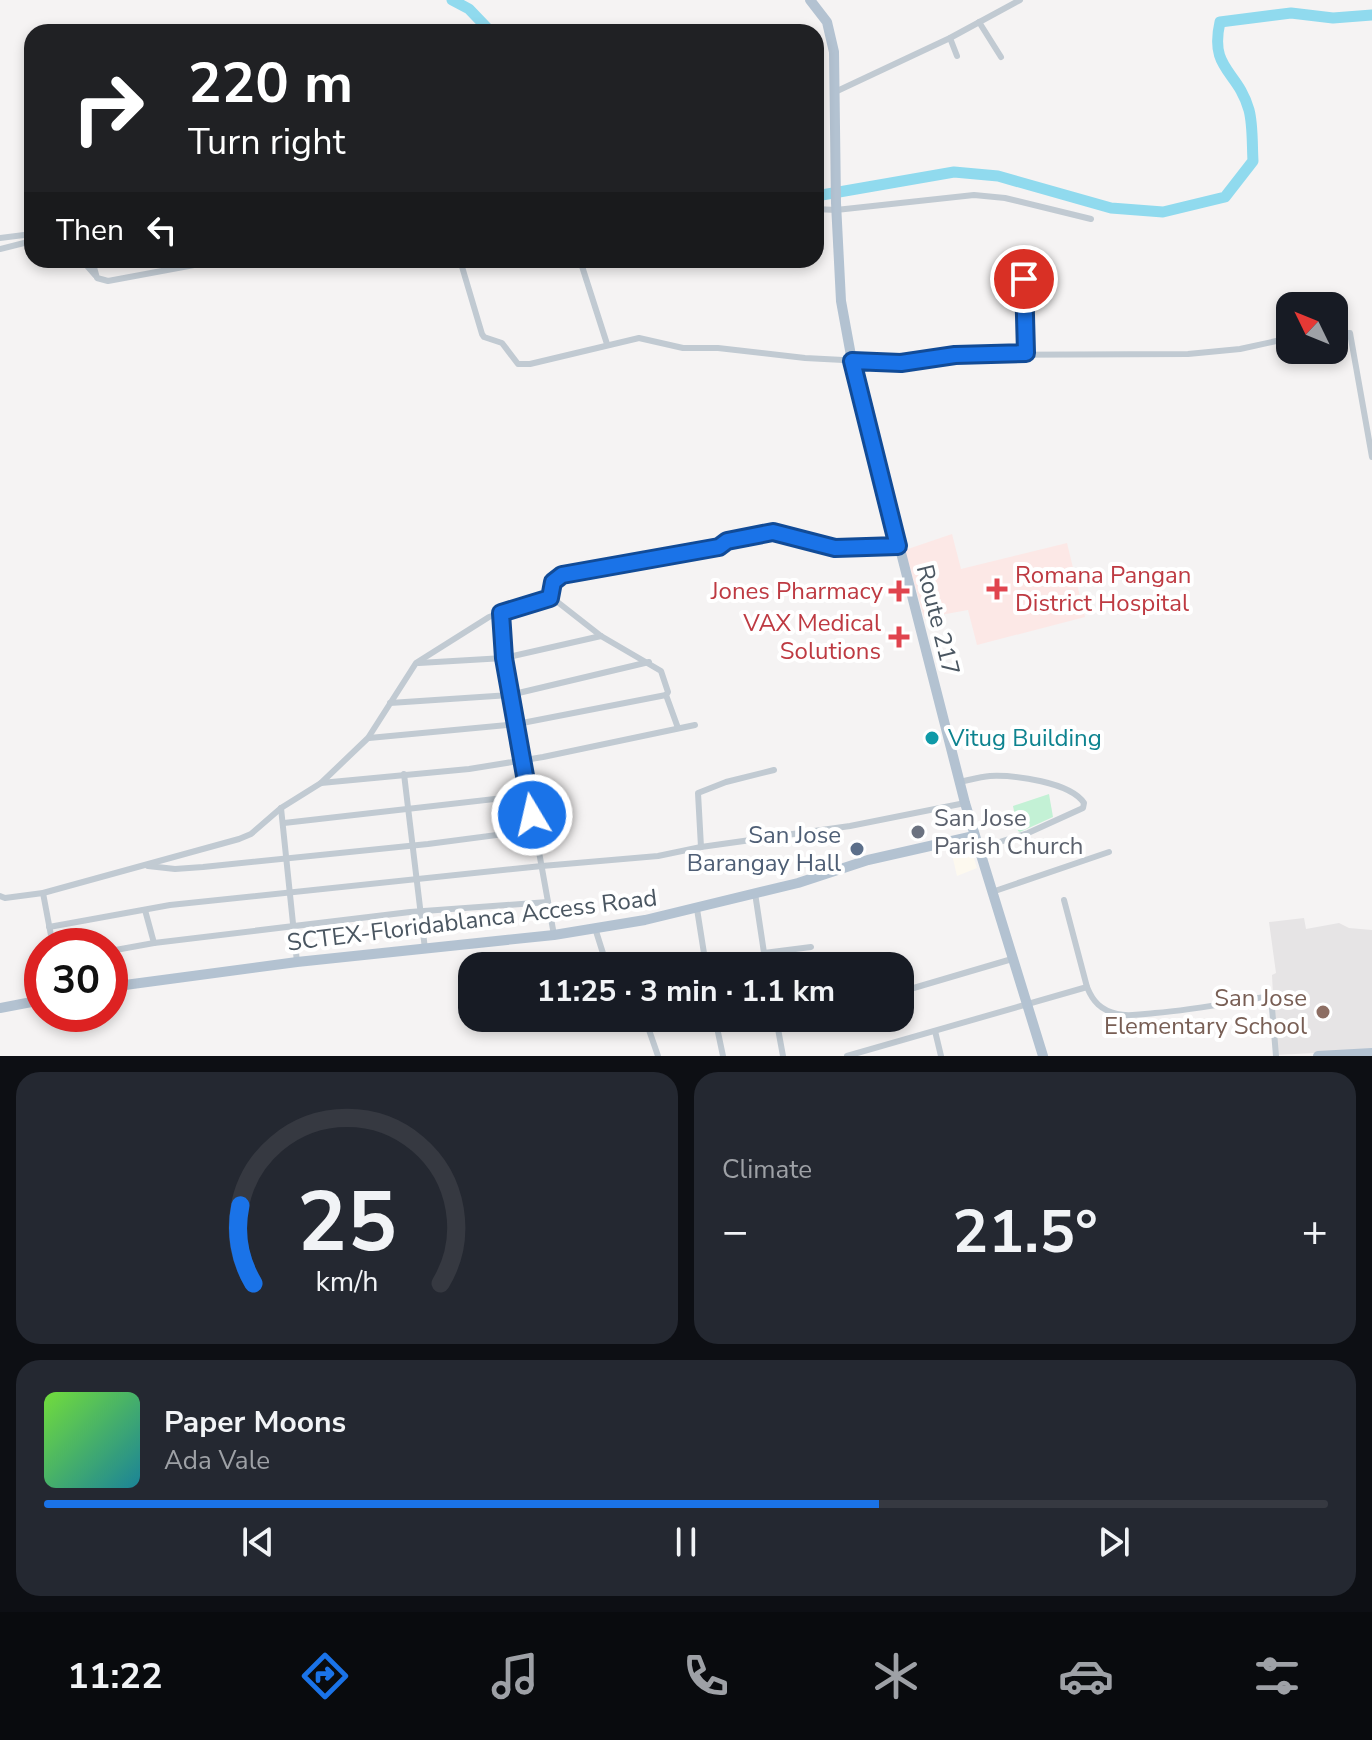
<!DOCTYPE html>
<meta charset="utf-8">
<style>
:root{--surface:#171b24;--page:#242831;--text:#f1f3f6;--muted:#9ea1a6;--line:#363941;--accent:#1a73e8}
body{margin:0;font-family:"Nunito Sans",sans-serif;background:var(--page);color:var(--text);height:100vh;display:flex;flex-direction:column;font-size:30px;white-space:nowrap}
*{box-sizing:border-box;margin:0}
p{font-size:26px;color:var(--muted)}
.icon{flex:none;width:44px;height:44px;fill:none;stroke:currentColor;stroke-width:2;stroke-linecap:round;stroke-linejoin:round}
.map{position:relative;height:1056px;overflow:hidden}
.panel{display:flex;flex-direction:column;gap:16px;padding:16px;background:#0d0f14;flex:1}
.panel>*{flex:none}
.banner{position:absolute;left:24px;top:24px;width:800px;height:244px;border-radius:24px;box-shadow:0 4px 12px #0003;background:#202124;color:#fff;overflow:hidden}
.needle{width:52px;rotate:313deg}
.buttons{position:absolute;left:1276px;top:292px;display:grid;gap:16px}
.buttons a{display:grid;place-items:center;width:72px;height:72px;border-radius:16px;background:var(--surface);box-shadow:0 4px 12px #0003;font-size:40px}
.speed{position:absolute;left:24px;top:928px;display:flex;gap:16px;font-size:40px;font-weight:700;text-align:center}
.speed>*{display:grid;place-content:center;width:104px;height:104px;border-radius:50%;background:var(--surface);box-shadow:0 4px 12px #0003;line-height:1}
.speed .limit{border:12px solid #d22;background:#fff;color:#111}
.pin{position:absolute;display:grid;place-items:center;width:68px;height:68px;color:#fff;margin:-34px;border:4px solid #fff;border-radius:50%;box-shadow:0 2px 8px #0007}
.me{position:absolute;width:88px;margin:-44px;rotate:351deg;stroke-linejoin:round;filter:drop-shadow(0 0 6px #0008)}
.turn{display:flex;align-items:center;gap:28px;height:168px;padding:0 32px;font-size:36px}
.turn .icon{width:104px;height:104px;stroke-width:2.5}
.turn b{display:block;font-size:56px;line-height:68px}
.then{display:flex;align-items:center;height:76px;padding:0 32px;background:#0003;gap:16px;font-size:30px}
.big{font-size:60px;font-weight:700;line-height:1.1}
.panel .tile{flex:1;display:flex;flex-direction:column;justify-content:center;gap:12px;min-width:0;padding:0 28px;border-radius:24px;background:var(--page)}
.panel .dial{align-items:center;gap:0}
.dial svg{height:208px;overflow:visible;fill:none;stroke:var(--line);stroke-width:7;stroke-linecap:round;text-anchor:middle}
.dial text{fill:var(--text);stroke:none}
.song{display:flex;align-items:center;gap:24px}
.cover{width:96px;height:96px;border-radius:12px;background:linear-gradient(135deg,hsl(100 70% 55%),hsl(190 70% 35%))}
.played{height:8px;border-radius:4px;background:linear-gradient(90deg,var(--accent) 65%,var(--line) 65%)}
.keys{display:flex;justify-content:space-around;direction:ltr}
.heat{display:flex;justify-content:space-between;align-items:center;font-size:44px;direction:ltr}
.panel .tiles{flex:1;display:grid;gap:16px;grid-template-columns:1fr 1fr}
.tile:last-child{grid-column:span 2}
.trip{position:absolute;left:458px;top:952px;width:456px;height:80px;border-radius:24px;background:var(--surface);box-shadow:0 4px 12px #0003;font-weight:700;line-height:80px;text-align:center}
.tab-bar{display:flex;height:128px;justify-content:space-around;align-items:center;background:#090b0e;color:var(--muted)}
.tab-bar .icon{width:56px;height:56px}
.tab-bar .on{color:var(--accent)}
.tab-bar b{font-size:36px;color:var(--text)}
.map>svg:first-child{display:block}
.commercial{fill:#fdf9ef}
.education{fill:#e6e4e5}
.medical{fill:#fce8e6}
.green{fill:#c3f1d5}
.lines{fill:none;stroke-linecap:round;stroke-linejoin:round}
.river{stroke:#90daee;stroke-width:11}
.street{stroke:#c1cad2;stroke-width:6}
.primary{stroke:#b3c2d1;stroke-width:10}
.route-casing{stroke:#114b97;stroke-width:20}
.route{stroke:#1a73e8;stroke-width:14}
.health-dot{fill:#e0444e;stroke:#fff;stroke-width:3}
.culture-dot{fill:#0f9aa8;stroke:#fff;stroke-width:3}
.worship-dot{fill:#6b7280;stroke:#fff;stroke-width:3}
.service-dot{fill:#5c6f8a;stroke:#fff;stroke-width:3}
.education-dot{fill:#8d6e63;stroke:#fff;stroke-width:3}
.labels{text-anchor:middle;stroke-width:8;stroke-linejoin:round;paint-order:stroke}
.health-label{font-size:24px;fill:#be3a42;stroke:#fff;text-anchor:end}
.street-label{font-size:24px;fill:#4a5661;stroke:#fff}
.culture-label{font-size:24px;fill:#0d838f;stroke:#fff;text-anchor:start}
.worship-label{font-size:24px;fill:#5b616d;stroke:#fff;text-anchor:start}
.service-label{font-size:24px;fill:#4e5e75;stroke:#fff;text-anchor:end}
.education-label{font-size:24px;fill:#785e54;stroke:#fff;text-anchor:end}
</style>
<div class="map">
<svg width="1372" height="1056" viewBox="0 0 1372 1056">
<rect width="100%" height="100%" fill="#f5f3f3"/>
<polygon class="commercial" points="969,842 977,868 957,876 950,846"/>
<polygon class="education" points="1304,918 1306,929 1339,923 1349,928 1372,930 1372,1050 1276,1055 1272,975 1276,973 1269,922"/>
<polygon class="medical" points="952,534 961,569 1067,543 1085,617 977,645 968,610 924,618 905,550"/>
<polygon class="green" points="1049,794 1053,817 1020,832 1018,831 1013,806"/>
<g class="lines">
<g class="river">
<polyline points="452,0 469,9 491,32"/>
<path d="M816,196L954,172L998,176L1111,208L1163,212L1225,197L1253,161C1252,145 1253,125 1249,110C1238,70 1209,70 1220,22L1291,13L1333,18L1372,15"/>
</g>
<g class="street">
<polyline points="979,22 1001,57"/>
<polyline points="950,38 957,56"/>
<polyline points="835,92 950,38 1020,0"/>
<polyline points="816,209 836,210 974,195 1005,198 1091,219"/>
<polyline points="0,238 32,234"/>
<polyline points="0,249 32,241"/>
<polyline points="82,260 95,275"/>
<polyline points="92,260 97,278 108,281 221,260"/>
<polyline points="460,260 482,334 484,337 502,343 518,364 530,364 639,338 683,348 718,348 805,358 901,363 955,355 1188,354 1240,349 1290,338"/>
<polyline points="580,260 607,344"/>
<polyline points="1024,279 1026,353"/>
<polyline points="1334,333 1350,333 1372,457"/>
<polyline points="550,598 553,582 562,575 719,547 727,541 773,532 835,548 898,546"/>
<polyline points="501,613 504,658 554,935"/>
<polyline points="419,663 504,658 601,636"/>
<polyline points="390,703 510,695 649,662"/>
<polyline points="369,738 517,724 666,695"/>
<polyline points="404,774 425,949"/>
<path d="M959,782C969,780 980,777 990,776C1015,775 1070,782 1084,803L1083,808L1028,833L978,849"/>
<polyline points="321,783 368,738 416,663 489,617 544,598 555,600 601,636 661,671 668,692 666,695 678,728"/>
<polyline points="281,808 297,962"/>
<polyline points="284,823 529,795"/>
<polyline points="701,847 698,793 726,782 774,770"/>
<polyline points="148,866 175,869 203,867 428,844 534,830"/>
<polyline points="992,892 1109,852"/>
<polyline points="43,893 53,946"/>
<polyline points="755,893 766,966"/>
<polyline points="0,896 5,898 43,893 239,839 251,834 281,808 321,783 469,769 543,757 695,725"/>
<path d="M1064,900L1087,987C1093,1002 1101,1010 1117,1014C1129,1017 1142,1014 1155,1013C1194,1010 1233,1002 1271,996L1276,1056"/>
<polyline points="697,909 706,966"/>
<polyline points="145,910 154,943"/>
<polyline points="49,927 170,905 542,866 658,856 701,847 850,826 965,803"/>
<polyline points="595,928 607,966"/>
<polyline points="110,951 154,943 410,912 548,902"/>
<polyline points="764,953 811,947"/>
<polyline points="900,992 1012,959"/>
<path d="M623,1018C631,1026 641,1023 649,1030L658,1056"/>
<polyline points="715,1018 723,1056"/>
<polyline points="776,1018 783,1056"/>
<polyline points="679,1022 691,1018"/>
<polyline points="777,1026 807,1018"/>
<polyline points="935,1031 941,1056"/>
<polyline points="847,1056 1087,987"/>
</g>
<g class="primary">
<polyline points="810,0 827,22 834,52 836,203 841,301 852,361 965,803 1043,1056"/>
<polyline points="110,987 297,962 554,935 645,920 798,883 868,860 974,836"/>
<polyline points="0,1008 42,1000"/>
<polyline points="1318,1056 1372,1053"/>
</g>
</g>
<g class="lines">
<defs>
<polyline id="route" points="532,815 504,658 501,613 550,598 553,582 562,575 719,547 727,541 773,532 835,548 898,546 852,361 901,363 955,355 1026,353 1024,279"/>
</defs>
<use href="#route" class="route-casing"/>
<use href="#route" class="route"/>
</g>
<g class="health-dot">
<path d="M993 577h8v8h8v8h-8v8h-8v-8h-8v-8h8z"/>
<path d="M895 579h8v8h8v8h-8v8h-8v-8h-8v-8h8z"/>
<path d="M895 625h8v8h8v8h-8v8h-8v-8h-8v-8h8z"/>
</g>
<circle class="culture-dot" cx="932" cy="738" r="8"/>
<circle class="worship-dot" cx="918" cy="832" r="8"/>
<circle class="service-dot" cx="857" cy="849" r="8"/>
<circle class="education-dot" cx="1323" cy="1012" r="8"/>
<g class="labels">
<g class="health-label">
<text x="1015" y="583" text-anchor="start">Romana Pangan<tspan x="1015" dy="28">District Hospital</tspan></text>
<text x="883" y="599">Jones Pharmacy</text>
<text x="881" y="631">VAX Medical<tspan x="881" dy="28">Solutions</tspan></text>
</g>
<g class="street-label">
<text transform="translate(938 620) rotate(76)" y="8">Route 217</text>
<text transform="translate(472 920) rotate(-7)" y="8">SCTEX-Floridablanca Access Road</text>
</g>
<g class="culture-label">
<text x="948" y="746">Vitug Building</text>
</g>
<g class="worship-label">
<text x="934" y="826">San Jose<tspan x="934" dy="28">Parish Church</tspan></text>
</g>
<g class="service-label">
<text x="841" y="843">San Jose<tspan x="841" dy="28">Barangay Hall</tspan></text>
</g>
<g class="education-label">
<text x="1307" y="1006">San Jose<tspan x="1307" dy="28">Elementary School</tspan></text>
</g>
</g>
</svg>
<div class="buttons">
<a><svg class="needle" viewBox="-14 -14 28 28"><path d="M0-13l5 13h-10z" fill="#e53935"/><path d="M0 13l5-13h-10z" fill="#9ea1a6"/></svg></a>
</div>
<div class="speed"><div class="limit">30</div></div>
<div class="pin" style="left:1024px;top:279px;background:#d93025"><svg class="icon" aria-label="arrive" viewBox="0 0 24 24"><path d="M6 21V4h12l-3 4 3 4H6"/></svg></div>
<svg class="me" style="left:532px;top:815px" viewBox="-20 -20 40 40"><circle r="17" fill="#1a73e8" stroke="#fff" stroke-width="3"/><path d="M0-11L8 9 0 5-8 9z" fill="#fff"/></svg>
<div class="trip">11:25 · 3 min · 1.1 km</div>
<div class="banner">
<div class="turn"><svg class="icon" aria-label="right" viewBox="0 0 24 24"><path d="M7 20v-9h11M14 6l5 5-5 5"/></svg><div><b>220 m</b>Turn right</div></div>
<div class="then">Then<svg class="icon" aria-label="left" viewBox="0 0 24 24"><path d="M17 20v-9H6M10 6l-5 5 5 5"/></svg></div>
</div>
</div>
<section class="panel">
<div class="tiles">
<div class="tile dial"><svg viewBox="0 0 100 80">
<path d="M14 69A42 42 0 1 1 86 69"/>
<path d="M14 69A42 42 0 0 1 9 39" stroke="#1a73e8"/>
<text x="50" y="56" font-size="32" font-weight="700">25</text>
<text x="50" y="72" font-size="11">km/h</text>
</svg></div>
<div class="tile"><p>Climate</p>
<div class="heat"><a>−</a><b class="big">21.5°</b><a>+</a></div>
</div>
<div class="tile">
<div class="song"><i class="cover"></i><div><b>Paper Moons</b><p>Ada Vale</p></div></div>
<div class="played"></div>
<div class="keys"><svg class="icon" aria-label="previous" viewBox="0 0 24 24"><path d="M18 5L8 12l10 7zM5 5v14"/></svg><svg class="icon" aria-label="pause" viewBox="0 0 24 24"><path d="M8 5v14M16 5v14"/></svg><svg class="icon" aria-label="next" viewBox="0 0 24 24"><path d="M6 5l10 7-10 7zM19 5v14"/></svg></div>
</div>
</div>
</section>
<nav class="tab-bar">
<b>11:22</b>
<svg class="icon on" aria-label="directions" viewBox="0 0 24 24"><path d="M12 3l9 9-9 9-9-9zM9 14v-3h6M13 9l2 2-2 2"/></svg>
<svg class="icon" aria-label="music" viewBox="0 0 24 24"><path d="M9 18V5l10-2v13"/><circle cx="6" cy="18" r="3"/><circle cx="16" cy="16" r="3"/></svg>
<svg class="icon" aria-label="phone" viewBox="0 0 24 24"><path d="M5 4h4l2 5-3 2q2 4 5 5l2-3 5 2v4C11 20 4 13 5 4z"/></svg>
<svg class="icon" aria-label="climate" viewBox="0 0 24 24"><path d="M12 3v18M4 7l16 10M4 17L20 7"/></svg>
<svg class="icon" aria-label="car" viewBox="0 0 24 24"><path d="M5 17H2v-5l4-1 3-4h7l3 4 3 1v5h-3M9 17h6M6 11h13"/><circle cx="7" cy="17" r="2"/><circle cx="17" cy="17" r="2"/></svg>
<svg class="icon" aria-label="filters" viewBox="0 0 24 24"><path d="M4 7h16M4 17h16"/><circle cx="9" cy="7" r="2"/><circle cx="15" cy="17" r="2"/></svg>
</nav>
